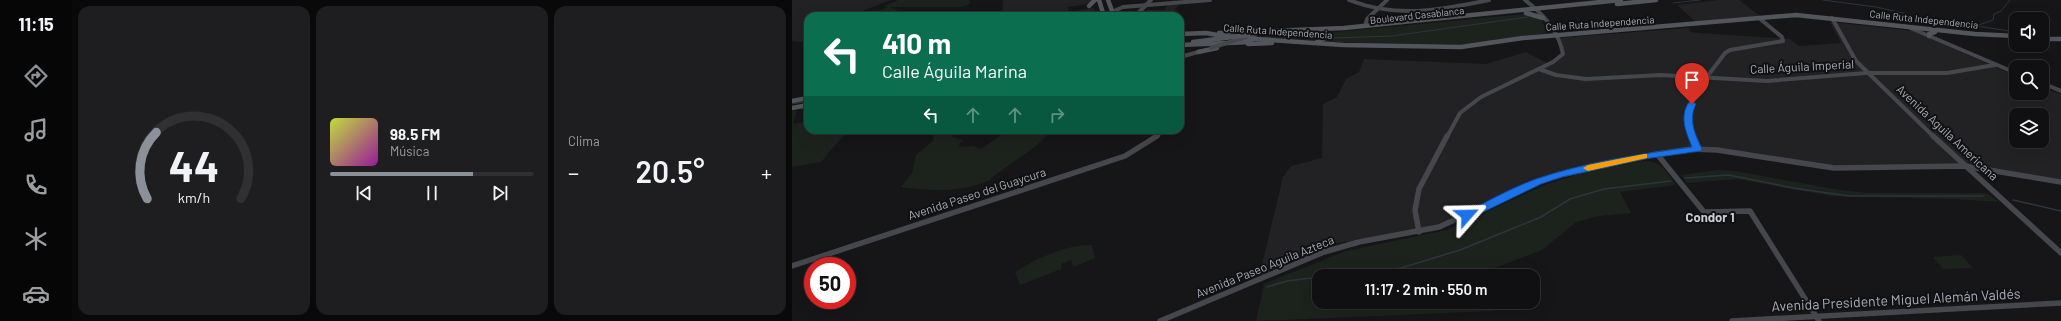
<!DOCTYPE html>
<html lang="es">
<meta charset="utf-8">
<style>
:root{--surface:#101012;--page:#1e1e20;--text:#f1f3f6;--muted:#9c9d9f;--line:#303032;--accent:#8c9099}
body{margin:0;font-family:Barlow,sans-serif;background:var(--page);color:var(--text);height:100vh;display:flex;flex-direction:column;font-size:15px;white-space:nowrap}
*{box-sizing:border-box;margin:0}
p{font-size:13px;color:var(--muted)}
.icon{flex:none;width:22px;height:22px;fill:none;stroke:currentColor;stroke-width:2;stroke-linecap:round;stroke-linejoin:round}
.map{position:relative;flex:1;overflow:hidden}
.sheet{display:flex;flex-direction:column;gap:6px;padding:6px;background:#09090a;width:720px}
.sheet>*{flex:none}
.guide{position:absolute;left:12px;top:12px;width:380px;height:122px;border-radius:12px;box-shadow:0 4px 16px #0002,0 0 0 1px var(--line);background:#0b6e4f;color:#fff;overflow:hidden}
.tools{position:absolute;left:1217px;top:12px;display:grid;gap:8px}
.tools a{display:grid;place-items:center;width:40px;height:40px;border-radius:8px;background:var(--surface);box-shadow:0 4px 16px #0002,0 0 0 1px var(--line);font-size:20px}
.speed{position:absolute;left:12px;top:257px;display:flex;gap:8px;font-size:20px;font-weight:700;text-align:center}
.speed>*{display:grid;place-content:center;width:52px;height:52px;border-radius:50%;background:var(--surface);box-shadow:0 4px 16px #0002,0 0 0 1px var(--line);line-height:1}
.speed .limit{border:6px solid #d22;background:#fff;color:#111}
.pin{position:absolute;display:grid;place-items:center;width:34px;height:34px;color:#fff;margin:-41px -17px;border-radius:50% 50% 50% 0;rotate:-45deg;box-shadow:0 0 4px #0007}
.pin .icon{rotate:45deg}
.me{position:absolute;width:44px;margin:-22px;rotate:65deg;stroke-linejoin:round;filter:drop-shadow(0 0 3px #0008)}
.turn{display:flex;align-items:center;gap:14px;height:84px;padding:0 12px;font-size:18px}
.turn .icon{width:52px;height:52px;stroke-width:2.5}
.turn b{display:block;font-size:28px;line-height:34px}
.lanes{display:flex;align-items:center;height:38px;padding:0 12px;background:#0003;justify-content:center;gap:20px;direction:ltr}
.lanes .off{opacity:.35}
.big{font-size:30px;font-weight:600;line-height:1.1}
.sheet .widget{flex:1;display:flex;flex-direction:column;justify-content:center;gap:6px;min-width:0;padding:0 14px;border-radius:12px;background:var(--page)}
.sheet .dial{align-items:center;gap:0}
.dial svg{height:104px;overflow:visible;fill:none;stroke:var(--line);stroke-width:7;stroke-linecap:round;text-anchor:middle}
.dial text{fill:var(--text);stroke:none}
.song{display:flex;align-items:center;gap:12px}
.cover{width:48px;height:48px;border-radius:6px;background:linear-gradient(135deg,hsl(70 70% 55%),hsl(300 70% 35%))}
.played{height:4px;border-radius:2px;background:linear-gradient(90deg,var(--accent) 70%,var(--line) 70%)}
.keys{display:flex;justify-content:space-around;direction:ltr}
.heat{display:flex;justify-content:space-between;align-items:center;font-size:22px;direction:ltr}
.sheet .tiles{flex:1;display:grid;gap:6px;grid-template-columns:repeat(3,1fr)}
.trip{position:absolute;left:520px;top:269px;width:228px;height:40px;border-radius:12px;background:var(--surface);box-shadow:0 4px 16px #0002,0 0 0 1px var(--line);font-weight:600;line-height:40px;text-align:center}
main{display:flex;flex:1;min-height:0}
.tabs{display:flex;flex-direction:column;width:72px;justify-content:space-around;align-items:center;background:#060607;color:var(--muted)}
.tabs .icon{width:28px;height:28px}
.tabs .active{color:var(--accent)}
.tabs b{font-size:18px;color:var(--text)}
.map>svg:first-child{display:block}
.built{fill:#222225;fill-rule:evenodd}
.green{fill:#1c231d}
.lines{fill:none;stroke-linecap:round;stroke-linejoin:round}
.stream-far1{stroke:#2c353c;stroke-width:1}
.stream{stroke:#2c353c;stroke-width:1.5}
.secondary-far1{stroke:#45474d;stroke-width:4}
.secondary{stroke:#45474d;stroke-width:5.5}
.primary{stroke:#53555c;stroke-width:4.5}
.secondary-bridge{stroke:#45474d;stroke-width:4}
.primary-bridge{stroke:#53555c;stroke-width:4.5}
.route{fill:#1a73e8;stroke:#114b97}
.slow{fill:#f59e0b}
.labels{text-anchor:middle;stroke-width:4;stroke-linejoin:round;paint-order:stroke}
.far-street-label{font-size:10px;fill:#a8adb8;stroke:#111113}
.street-label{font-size:12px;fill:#a8adb8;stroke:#111113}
.neighbourhood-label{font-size:13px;font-weight:bold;fill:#c9ccd4;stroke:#111113}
.near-street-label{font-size:14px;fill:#a8adb8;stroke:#111113}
</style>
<main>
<nav class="tabs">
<b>11:15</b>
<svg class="icon active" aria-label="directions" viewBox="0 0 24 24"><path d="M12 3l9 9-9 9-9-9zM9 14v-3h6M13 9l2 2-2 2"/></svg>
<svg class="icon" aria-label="music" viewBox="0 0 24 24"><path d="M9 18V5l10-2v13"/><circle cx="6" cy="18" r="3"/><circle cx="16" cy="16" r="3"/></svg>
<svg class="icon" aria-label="phone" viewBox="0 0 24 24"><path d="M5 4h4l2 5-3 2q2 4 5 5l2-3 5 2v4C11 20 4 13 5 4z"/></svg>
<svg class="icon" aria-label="climate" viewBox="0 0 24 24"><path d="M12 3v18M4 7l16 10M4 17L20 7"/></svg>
<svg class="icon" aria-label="car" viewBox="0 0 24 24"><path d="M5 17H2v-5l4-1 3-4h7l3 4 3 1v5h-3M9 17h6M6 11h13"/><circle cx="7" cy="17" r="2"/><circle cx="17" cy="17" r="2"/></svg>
</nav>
<section class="sheet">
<div class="tiles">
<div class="widget dial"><svg viewBox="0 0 100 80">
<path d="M14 69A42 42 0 1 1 86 69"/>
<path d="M14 69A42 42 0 0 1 21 18" stroke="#8c9099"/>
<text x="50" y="56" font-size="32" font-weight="700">44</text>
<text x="50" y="72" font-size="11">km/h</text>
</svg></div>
<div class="widget">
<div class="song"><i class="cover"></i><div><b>98.5 FM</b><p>Música</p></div></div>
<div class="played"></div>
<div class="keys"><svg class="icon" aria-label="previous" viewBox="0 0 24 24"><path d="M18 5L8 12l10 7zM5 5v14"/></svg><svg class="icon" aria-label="pause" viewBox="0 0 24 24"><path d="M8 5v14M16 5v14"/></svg><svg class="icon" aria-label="next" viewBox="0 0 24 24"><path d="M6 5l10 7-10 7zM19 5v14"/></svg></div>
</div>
<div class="widget"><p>Clima</p>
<div class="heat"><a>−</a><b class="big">20.5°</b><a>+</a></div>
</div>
</div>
</section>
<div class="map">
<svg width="1269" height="321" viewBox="0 0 1269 321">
<rect width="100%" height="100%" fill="#161618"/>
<g class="built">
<polygon points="0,0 99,0 57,16 16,16 16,43 0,41"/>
<polygon points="211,0 300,0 301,2 297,4 276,7 277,12 301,8 306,15 210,16"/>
<polygon points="927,0 947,0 969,17 905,23 885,5"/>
<polygon points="377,4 388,4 382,10 388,12 384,16 350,16 355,10 372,10"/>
<path d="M1038,22L1121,31L1224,76V93H1250V88L1269,94V183L1172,165L1058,169L915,149L810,164L742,180L725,192L625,233L546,243L467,277L491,177L499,166L530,158L531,104L545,97L554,79L567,72L572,59L694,64L734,52L757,64L771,54L765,38L896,28L899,32L906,33L998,39L1007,46L1049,43ZM1224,115H1250V141H1224Z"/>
</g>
<g class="green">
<polygon points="107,0 176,0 179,2 174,6 168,7 97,7 106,10 91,16 73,16 96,7 91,6"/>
<polygon points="734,14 746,16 754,29 754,33 676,45 530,42 535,38 534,33"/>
<polygon points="528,34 530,36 526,40 453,37"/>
<polygon points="5,110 1,124 16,121 16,130 19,131 56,130 29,162 0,167 0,111"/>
<path d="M142,130H156V132L163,134L159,137L172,140L167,144L168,147L181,146L189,149L217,130H282L279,133L259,131L244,146L199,178V180C166,193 143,191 109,187L120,173L124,155L141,141Z"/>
<path d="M851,161C869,160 875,172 884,185L828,192L839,213L806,216L784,222L750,250L681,276H527V302H700L702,311L464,321L472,284L554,251L655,230L755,184L790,173Z"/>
<polygon points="926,170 942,171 1048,190 1076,193 1188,193 1196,194 1207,202 1162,199 1039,196 945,179 895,183 889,175"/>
<path d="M300,245L303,258L281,267L279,260L269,264V269L228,285L223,272C246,258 272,245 300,245Z"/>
<polygon points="1169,255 1181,268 1151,269 1141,257"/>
</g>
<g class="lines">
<g class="stream-far1">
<polyline points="1031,0 1084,7 1115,14"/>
<polyline points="881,3 908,0"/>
<polyline points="1126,17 1224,32"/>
<polyline points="1187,25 1201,20 1202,14 1209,11 1218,0"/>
<polyline points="1250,32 1253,32"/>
<polyline points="542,38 600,36 736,17"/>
<polyline points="0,104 16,101"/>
</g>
<g class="stream">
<polyline points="893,178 937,175 1001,188 1057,196 1191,196"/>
<polyline points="1221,200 1269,211"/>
<polyline points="534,276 609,268 668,250 749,217 778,199 812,189 879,181"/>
<polyline points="475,287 495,281 527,277"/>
</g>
<g class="secondary-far1">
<path d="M557,0C605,19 648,10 697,0"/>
<polyline points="321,14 324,10 331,7 418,0"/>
<polyline points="343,16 359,0"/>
<polyline points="1040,18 1064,61 1142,137"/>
<polyline points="573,26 575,19 595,0"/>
<polyline points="1116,27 1224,73"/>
<polyline points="456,36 463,35"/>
<polyline points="388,57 410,51"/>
<polyline points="747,69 764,75 794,79 869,75 975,81 1074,73 1155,73 1203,65"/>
<polyline points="388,79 388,89"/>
<polyline points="1250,83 1269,91"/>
<polyline points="364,137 371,130"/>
<path d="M655,137L668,113L689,97L761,62L771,54C767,32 750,13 733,0"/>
<path d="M901,137C888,102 914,80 933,53L938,50L991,41L990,37L967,18"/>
</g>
<g class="secondary">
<polyline points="900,136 905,149"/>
<polyline points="1141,136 1269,253"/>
<polyline points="865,154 912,212 958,211 1027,321"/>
<polyline points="627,232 623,210 627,189 655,136"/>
<polyline points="0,266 333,156 365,136"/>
<polyline points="368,321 532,252 567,242 647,227 745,182 768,175 865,154 899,149 925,150 1042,168 1172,166 1269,182"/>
<polyline points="940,321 1269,303"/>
</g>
<g class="primary">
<polyline points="307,0 312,16"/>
<polyline points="316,0 322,16"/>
<polyline points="825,4 864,0"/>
<polyline points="297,6 303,0"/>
<polyline points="734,13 751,18"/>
<polyline points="427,33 552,28 829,0"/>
<polyline points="388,34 414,33 437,37"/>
<polyline points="1137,36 1137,34 1143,32"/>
<polyline points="449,38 551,45 669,47 731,38 1004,15 1183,34 1224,36"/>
<polyline points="1250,39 1269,39"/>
<polyline points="525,42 533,38 530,33"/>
<polyline points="456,44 480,43"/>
<polyline points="388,45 459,42"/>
<polyline points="406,52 425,48"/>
<polyline points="0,101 16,98"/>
<polyline points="0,108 16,105"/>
</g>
<polyline class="secondary-bridge" points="419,48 454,37"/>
<polyline class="primary-bridge" points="401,42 456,35"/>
</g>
<path class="route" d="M900,101L904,104C896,120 903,134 910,149L909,151L852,159L770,177L749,184L679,218H672L670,215L672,213C695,202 719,188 744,179C794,162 848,154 900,147C894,132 887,117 897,102Z"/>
<polygon class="slow" points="852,154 855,154 855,158 796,171 791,168 796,165"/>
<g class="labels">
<g class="far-street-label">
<text transform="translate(625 15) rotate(-6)" y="4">Boulevard Casablanca</text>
<text transform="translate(1132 19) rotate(6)" y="4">Calle Ruta Independencia</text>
<text transform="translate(808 23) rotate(-4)" y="4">Calle Ruta Independencia</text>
<text transform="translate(486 31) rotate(4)" y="4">Calle Ruta Independencia</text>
</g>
<g class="street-label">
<text transform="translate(1010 67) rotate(-3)" y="4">Calle Águila Imperial</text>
<text transform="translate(1155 133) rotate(43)" y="4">Avenida Aguila Americana</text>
<text transform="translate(185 194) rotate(-18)" y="4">Avenida Paseo del Guaycura</text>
<text transform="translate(473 267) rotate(-22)" y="4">Avenida Paseo Aguila Azteca</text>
</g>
<g class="neighbourhood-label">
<text x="918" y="222">Condor 1</text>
</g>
<g class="near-street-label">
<text transform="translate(1104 300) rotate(-3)" y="5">Avenida Presidente Miguel Alemán Valdés</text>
</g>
</g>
</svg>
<div class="tools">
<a><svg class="icon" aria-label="sound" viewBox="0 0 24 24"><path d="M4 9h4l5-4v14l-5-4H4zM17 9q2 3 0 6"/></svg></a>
<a><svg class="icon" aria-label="search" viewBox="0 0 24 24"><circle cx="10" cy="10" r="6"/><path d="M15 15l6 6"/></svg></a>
<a><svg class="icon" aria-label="layers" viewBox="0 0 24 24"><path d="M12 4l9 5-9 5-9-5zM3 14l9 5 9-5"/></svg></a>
</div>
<div class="speed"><div class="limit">50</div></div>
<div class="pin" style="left:900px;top:104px;background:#d93025"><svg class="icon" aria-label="arrive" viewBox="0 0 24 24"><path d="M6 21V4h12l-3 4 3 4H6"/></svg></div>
<svg class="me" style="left:675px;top:215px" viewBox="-20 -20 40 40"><path d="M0-17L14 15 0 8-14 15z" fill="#1a73e8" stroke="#fff" stroke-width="4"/></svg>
<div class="trip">11:17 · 2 min · 550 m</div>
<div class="guide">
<div class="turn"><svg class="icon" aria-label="left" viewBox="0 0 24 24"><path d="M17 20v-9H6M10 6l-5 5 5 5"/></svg><div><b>410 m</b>Calle Águila Marina</div></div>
<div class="lanes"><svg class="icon" aria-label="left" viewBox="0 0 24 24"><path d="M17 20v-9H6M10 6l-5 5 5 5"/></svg><svg class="icon off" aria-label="ahead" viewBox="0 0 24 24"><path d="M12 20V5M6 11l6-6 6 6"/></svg><svg class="icon off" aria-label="ahead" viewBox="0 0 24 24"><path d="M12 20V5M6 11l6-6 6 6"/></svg><svg class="icon off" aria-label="right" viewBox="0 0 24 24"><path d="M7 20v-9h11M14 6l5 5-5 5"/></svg></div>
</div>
</div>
</main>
